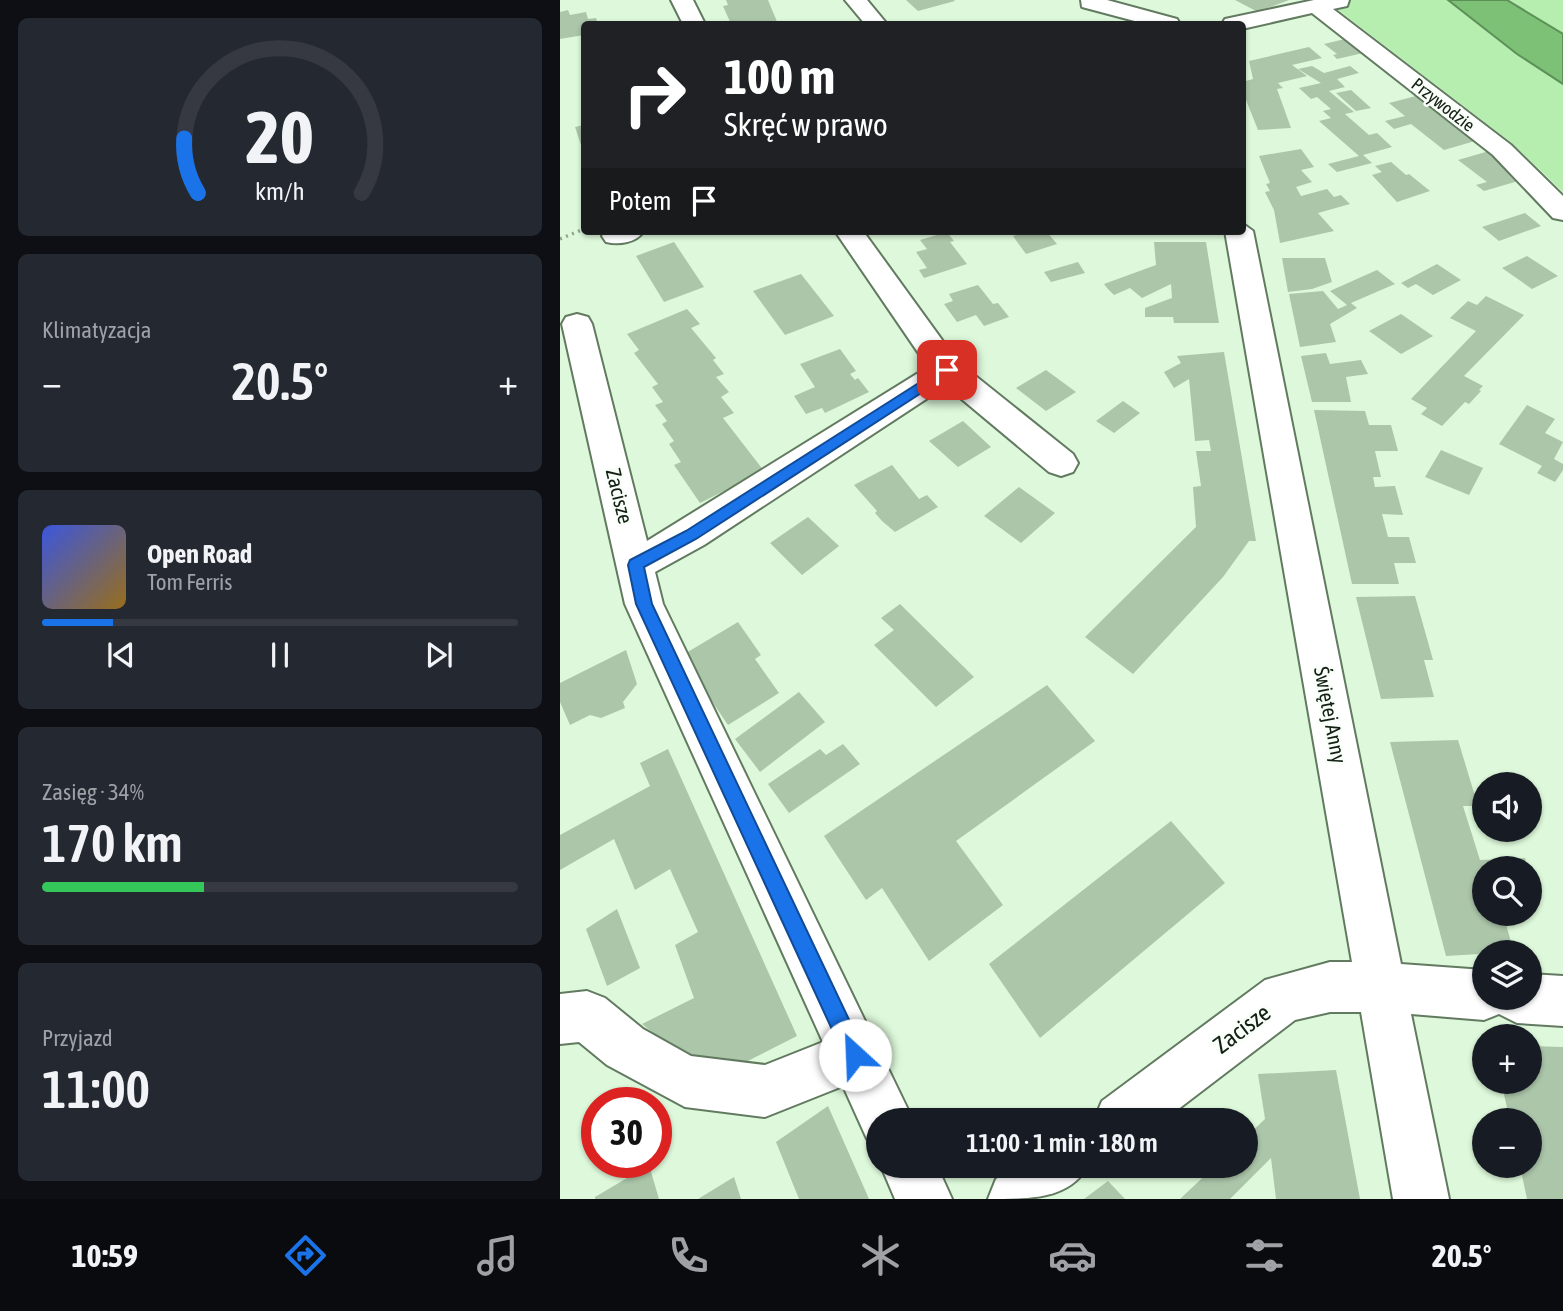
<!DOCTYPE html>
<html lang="pl">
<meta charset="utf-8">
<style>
:root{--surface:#171b24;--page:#242831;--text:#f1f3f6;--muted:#9ea1a6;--line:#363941;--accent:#1a73e8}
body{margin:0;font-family:"Asap Condensed",sans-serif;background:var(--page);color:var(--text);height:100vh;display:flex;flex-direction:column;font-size:26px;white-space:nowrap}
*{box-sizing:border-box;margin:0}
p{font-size:23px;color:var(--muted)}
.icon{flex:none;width:38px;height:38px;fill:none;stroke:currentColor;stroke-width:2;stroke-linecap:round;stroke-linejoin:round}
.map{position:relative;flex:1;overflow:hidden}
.drawer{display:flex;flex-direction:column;gap:18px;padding:18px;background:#0d0f14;width:560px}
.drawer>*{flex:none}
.guide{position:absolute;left:21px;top:21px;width:665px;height:214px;border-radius:7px;box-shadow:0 2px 5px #0004;background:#202124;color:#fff;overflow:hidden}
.fabs{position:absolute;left:912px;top:772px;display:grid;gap:14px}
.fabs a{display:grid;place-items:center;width:70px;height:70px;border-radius:50%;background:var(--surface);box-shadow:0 2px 5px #0004;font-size:35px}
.speed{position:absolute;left:21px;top:1087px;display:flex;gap:14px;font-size:35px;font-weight:700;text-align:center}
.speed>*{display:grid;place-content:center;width:91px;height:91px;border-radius:50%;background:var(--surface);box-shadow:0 2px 5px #0004;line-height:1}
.speed .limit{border:10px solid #d22;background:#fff;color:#111}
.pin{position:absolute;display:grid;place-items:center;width:60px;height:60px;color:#fff;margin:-30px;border-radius:14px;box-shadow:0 4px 10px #0006}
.me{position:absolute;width:77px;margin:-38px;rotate:335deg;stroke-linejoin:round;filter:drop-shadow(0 0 5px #0008)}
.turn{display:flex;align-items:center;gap:24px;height:147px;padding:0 28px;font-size:32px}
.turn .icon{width:91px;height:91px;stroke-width:2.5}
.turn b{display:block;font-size:49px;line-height:60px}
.then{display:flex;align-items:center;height:66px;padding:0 28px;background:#0003;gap:14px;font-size:26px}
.big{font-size:52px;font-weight:600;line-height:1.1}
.drawer .widget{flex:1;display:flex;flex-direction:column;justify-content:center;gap:10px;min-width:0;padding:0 24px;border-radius:10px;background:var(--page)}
.drawer .dial{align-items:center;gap:0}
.dial svg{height:182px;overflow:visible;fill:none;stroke:var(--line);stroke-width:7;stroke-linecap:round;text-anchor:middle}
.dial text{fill:var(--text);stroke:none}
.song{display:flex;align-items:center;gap:21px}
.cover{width:84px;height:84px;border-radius:10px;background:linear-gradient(135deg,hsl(230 70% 55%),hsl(40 70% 35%))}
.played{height:7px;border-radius:4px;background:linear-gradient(90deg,var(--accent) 15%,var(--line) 15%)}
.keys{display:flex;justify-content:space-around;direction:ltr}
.heat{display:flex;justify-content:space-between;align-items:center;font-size:38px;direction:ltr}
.charge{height:10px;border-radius:5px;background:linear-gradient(90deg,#34c759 34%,var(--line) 0)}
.trip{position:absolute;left:306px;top:1108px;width:392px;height:70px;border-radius:35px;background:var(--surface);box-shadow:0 2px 5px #0004;font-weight:600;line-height:70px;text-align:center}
.dock{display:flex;height:112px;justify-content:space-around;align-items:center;background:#090b0e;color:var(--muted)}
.dock .icon{width:49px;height:49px}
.dock .on{color:var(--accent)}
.dock b{font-size:32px;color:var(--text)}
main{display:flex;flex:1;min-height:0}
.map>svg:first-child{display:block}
.green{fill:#b5eeaf}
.water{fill:#7cc176;stroke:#5d9058;stroke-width:2}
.building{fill:#acc6aa}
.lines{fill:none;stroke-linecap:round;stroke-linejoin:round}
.minor-casing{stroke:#627a60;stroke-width:4}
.path{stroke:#8fa48d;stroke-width:3.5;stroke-dasharray:2 4.5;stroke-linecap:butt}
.minor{fill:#fff;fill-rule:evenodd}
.route{fill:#1a73e8;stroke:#114b97;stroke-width:2}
.labels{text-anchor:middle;stroke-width:5;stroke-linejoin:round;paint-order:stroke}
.far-street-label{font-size:18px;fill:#141e13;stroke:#f8fef8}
.street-label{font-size:21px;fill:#141e13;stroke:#f8fef8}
.near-street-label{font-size:24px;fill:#141e13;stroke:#f8fef8}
</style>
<main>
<section class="drawer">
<div class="widget dial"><svg viewBox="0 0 100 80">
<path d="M14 69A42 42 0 1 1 86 69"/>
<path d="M14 69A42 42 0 0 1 8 45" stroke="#1a73e8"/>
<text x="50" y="56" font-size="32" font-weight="700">20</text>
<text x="50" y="72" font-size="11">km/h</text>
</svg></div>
<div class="widget"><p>Klimatyzacja</p>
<div class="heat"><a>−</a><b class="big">20.5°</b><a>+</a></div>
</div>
<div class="widget">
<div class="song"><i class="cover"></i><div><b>Open Road</b><p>Tom Ferris</p></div></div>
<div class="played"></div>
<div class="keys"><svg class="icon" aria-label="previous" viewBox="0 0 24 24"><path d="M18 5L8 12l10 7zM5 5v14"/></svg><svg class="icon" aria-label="pause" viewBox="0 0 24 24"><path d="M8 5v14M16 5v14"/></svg><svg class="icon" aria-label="next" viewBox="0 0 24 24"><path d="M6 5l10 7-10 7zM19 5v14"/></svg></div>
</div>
<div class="widget"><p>Zasięg · 34%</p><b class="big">170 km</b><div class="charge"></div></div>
<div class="widget"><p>Przyjazd</p><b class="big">11:00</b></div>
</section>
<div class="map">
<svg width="1003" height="1199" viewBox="0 0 1003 1199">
<rect width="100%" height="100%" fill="#ddf8da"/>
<g class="green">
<polygon points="773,0 888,0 957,54 1003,84 1003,192 952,143 803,29 777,9"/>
<polygon points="947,0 1003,0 1003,34"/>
</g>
<polygon class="water" points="888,0 947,0 1003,34 1003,84 957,54"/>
<g class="building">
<polygon points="166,0 208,0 218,24 171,24 163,6 168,5"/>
<polygon points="346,0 394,0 395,1 358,11"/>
<polygon points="675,0 729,0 698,12"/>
<polygon points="8,10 10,15 26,12 28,19 36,18 38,24 24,24 24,35 0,39 0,12"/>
<polygon points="785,39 803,53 777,59 773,55 777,54 764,44"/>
<polygon points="749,47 762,58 732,65 747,76 718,83 723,88 717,89 731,128 698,130 682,90 682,82 693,79 689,61"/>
<polygon points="752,66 764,73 790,66 799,73 777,79 785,87 769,91 794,112 785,114 809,135 817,133 832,147 803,155 812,163 777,172 768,164 799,156 759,121 771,118 763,111 771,109 757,97 751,99 739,88 761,83 738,69"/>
<polygon points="791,90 811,108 796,111 776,93"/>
<polygon points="856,96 915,141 884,150 851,124 834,129 825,121 845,116 829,103"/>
<polygon points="24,125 24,154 15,127"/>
<polygon points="741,149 754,167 741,170 752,182 736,187 741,196 767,189 774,197 781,195 790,204 758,213 774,231 720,243 714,210 705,192 710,191 706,184 710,183 699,156"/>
<polygon points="929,151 965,179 924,191 916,185 927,182 898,160"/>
<polygon points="831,162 846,175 849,174 870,191 837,202 812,175 822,172 815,166"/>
<polygon points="965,213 981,226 939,241 922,227"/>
<polygon points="470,231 486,231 497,244 466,254 453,236"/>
<polygon points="387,232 394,241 390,242 407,264 364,278 359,270 367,268 356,252 367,249 360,240"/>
<polygon points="114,242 144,287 104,302 76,256"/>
<polygon points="594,242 646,242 659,323 614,323 613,317 585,317 585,308 612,298 611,284 582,298 570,288 554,295 547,288 544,284 596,265"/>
<polygon points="967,256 998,276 972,289 942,268"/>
<polygon points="722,258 765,258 772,282 752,289 728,292"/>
<polygon points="518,262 525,273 491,282 484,272"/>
<polygon points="877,264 901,280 873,295 856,284 848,288 841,283"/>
<polygon points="817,270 835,284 791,303 797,308 770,324 776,342 740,347 729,294 763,291 778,309 787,305 770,291"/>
<polygon points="241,274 274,316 225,335 193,291"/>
<polygon points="418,285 433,304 438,303 449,317 424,326 416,315 397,322 384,304 393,301 389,294"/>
<polygon points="926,296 964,315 904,376 923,386 919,390 921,391 909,404 905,402 882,426 861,414 867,408 851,399 916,331 890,318 908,301 917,305"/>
<polygon points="127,309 140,324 131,328 156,358 153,360 164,374 156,377 169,392 161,397 174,413 163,418 204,471 140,503 114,465 121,462 109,444 114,441 102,424 107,421 95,405 103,402 92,387 98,384 74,353 79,350 67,334"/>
<polygon points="841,314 873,336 841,354 809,331"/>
<polygon points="280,349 296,371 290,374 295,380 298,378 309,392 265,413 262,408 246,414 234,396 255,387 240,364"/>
<polygon points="664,352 696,541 689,541 663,577 573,674 525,637 636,527 633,487 641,486 636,451 651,451 649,440 635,441 629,379 614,388 604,372 621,363 617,356"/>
<polygon points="766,353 770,364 801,360 808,374 786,377 791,402 752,402 741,356"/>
<polygon points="486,370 516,392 486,411 456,388"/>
<polygon points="563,401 580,413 554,433 536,421"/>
<polygon points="967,405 995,419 985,433 1003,442 994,459 1003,464 1003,470 995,482 977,473 982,466 939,444"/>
<polygon points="754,410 805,411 809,425 831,425 838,451 815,451 821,477 813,477 815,487 835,486 843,515 822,514 828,537 849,537 856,563 834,563 839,584 792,584"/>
<polygon points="403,421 431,447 398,467 369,441"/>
<polygon points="881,450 923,468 909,495 865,477"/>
<polygon points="332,465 359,499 367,495 378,507 335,532 322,521 315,513 317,511 294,485"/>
<polygon points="459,487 495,513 461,543 424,516"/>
<polygon points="248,517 279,546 242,575 210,543"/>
<polygon points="855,596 873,660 864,660 874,697 821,699 796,597"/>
<polygon points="340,604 414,677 376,707 314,645 334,630 321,618"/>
<polygon points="178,622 201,655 195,659 219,693 168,725 121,656"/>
<polygon points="66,650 77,684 63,702 65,708 41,718 30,715 10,725 0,702 0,683"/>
<polygon points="487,685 535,741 396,841 443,905 369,961 322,888 306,900 264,836"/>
<polygon points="239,692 265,722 200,772 175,739"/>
<polygon points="898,740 918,806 903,806 920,860 965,858 968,868 924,868 924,914 943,914 954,952 886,956 830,742"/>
<polygon points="283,744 300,764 229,813 208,784 260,749 266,755"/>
<polygon points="108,749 237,1036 176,1067 126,1060 82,1024 134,998 115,945 138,932 110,869 75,890 54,839 0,870 0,835 90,786 80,763"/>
<polygon points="611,821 665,883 480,1038 429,964"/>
<polygon points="57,909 80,968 47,986 26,929"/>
<polygon points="970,1046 1003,1047 1003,1199 967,1199 960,1166 970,1166 970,1120 950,1120 941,1082 970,1082"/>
<polygon points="776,1070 800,1199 716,1199 711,1158 670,1199 620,1199 655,1166 686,1166 686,1137 705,1119 698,1074"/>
<polygon points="268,1106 302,1183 309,1199 239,1199 216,1142"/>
<polygon points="89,1165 99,1199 35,1199 35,1197"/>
<polygon points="174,1177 181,1199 138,1199"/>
<polygon points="548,1181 565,1199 524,1199"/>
</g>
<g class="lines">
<defs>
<g id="minor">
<polygon points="111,0 133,0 145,24 123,24"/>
<polygon points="285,0 307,0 327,24 305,24"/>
<polygon points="521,0 547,0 617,19 620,24 586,24 522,7"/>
<polygon points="754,0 789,0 787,6 773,9 951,145 1003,196 1003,220 993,218 933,155 752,13 682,29 682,24 662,24 665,19"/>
<polygon points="682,223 693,231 841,964 924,970 924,998 970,998 970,974 1003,976 1003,1026 957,1023 939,1014 924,1020 851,1014 889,1199 833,1199 801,1012 770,1012 735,1020 604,1120 534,1120 542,1101 705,980 770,962 792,962 665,231 682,231"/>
<path d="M45,231H84C76,243 59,245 46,242L42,236Z"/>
<polygon points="275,231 303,231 398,362 513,454 518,463 513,472 501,476 489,472 386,386 144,545 95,572 103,604 353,1120 318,1120 318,1144 307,1139 283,1086 205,1117 125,1107 47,1065 19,1042 0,1044 0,994 27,991 45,998 83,1029 131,1056 205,1065 263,1042 65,604 2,324 6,317 17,314 28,317 32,324 87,541 368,367"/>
<polygon points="321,1166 377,1166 392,1199 335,1199"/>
<path d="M456,1166H528C509,1199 472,1199 428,1199L436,1179Z"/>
</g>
</defs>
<use href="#minor" class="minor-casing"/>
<polyline class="path" points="0,239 24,229"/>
<use href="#minor" class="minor"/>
</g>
<polygon class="route" points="387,365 392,366 392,373 136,539 84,567 92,604 302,1047 306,1055 302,1062 295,1065 287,1062 76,604 68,565 70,560 126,531"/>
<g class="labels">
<g class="far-street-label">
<text transform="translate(883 105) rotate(38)" y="6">Przywodzie</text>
</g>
<g class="street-label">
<text transform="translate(59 496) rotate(76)" y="7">Zacisze</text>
<text transform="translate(770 715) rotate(79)" y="7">Świętej Anny</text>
</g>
<g class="near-street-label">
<text transform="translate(682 1029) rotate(-37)" y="8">Zacisze</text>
</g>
</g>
</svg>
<div class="fabs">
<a><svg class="icon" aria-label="sound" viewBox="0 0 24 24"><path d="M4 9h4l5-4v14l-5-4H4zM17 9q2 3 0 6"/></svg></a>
<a><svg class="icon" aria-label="search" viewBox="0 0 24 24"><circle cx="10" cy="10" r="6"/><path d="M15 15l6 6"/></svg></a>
<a><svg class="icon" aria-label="layers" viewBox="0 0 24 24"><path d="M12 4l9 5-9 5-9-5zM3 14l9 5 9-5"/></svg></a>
<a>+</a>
<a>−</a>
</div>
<div class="speed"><div class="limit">30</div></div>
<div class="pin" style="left:387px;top:370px;background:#d93025"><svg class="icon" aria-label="arrive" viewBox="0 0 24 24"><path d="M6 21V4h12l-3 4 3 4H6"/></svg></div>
<svg class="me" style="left:295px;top:1055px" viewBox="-20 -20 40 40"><circle r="19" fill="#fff"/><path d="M0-13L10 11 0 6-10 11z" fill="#1a73e8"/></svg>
<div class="trip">11:00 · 1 min · 180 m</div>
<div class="guide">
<div class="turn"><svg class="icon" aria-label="right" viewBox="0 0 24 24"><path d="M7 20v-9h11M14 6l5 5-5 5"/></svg><div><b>100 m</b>Skręć w prawo</div></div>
<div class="then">Potem<svg class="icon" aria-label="arrive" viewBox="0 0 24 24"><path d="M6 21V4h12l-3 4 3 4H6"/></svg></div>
</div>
</div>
</main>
<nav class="dock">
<b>10:59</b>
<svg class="icon on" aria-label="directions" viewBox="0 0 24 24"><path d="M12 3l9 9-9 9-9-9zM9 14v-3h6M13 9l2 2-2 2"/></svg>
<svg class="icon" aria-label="music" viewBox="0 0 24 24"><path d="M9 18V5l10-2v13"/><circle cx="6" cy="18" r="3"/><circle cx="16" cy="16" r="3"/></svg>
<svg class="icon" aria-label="phone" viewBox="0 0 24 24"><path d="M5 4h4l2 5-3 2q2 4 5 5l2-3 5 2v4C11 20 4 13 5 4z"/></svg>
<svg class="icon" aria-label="climate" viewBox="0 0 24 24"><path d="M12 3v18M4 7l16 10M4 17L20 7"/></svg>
<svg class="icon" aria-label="car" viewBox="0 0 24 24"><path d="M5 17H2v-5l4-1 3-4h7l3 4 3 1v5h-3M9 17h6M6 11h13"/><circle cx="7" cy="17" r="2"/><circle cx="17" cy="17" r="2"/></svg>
<svg class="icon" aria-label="filters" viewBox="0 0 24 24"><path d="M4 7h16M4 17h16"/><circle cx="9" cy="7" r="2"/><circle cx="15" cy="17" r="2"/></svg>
<b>20.5°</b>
</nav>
